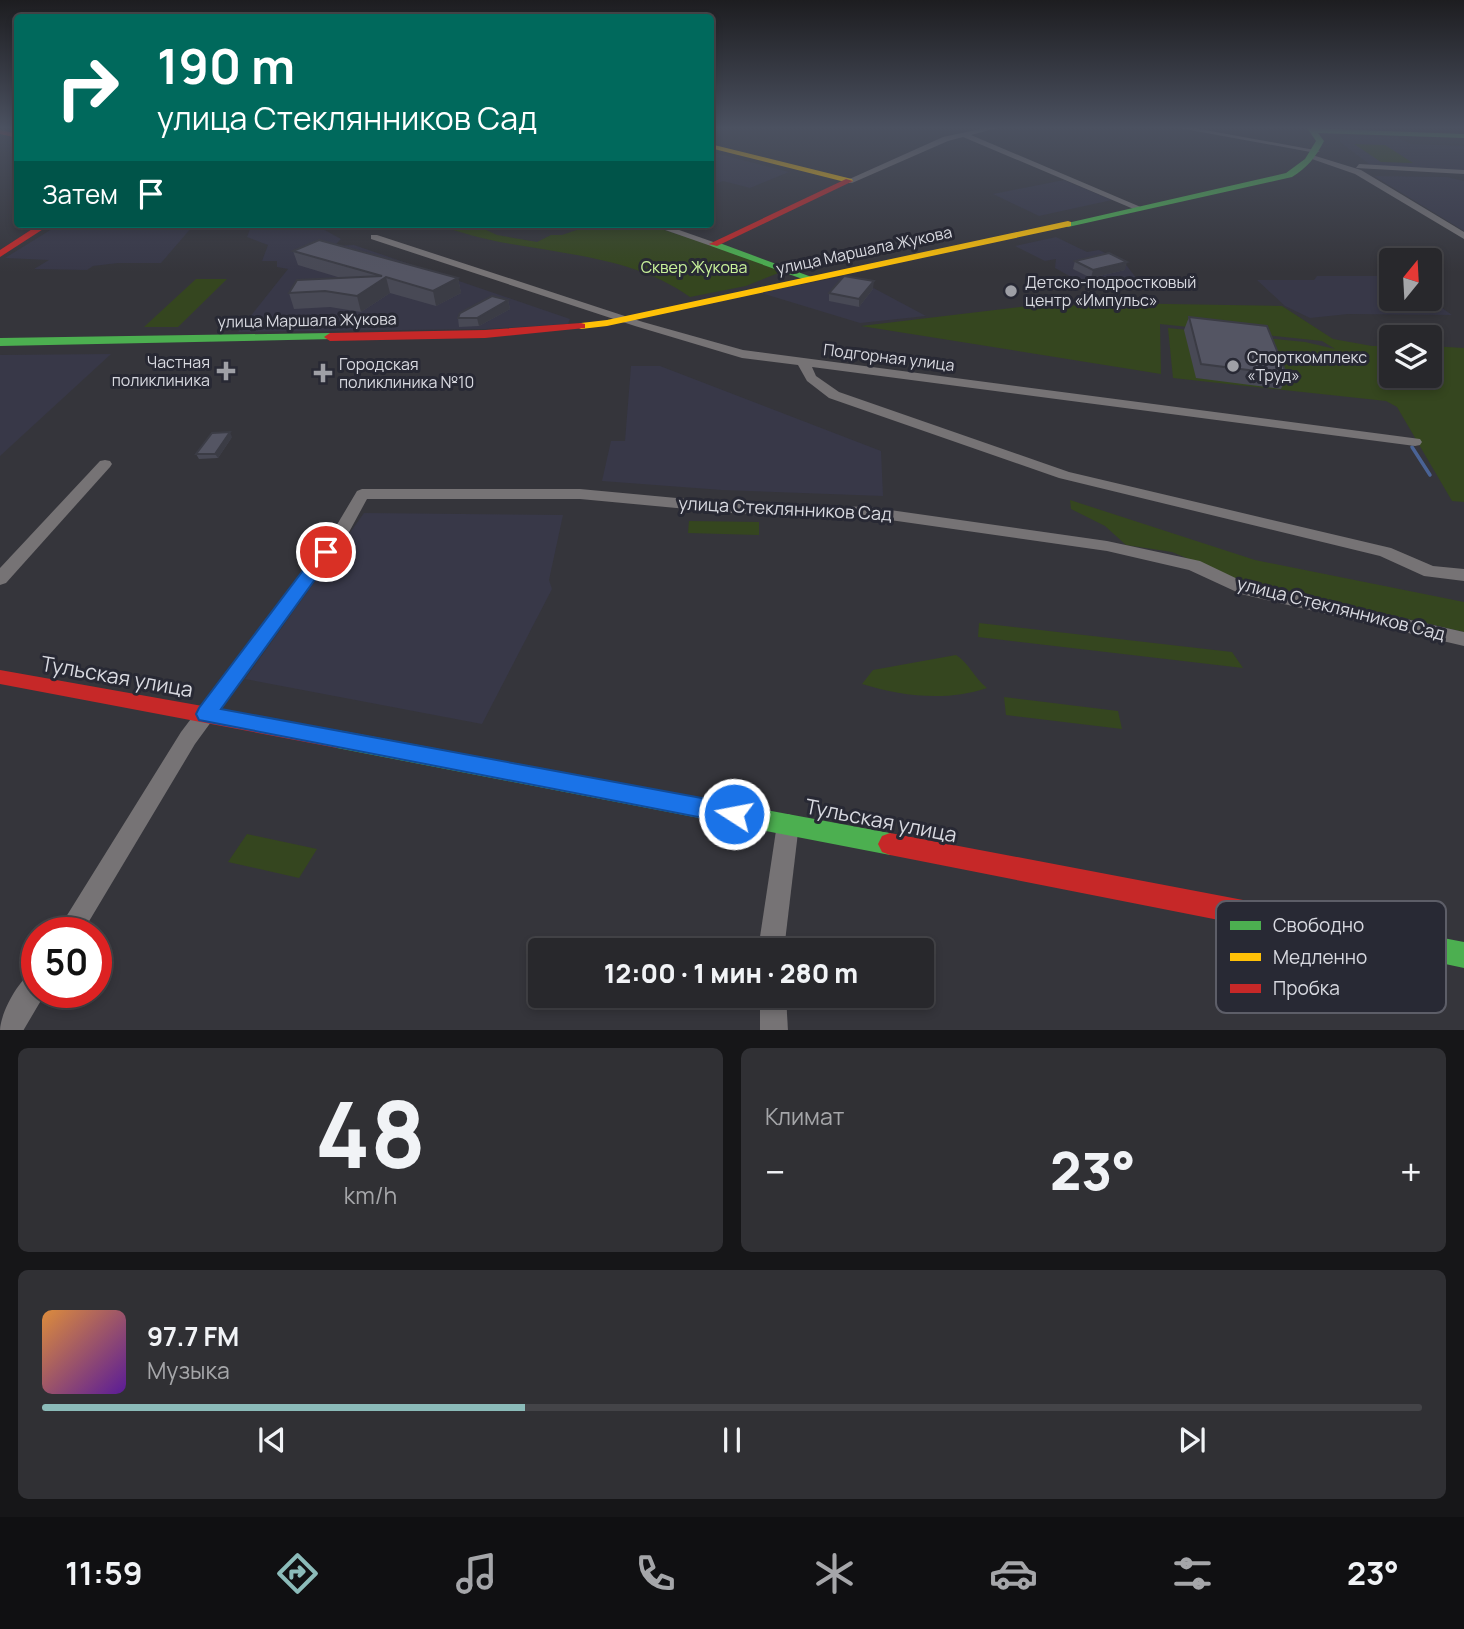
<!DOCTYPE html>
<html lang="ru">
<meta charset="utf-8">
<style>
:root{--surface:#28282c;--page:#303034;--text:#f1f3f6;--muted:#a5a6a9;--line:#444448;--accent:#8bbbb9}
body{margin:0;font-family:Manrope,sans-serif;background:var(--page);color:var(--text);height:100vh;display:flex;flex-direction:column;font-size:26px;white-space:nowrap}
*{box-sizing:border-box;margin:0}
p{font-size:23px;color:var(--muted)}
.icon{flex:none;width:38px;height:38px;fill:none;stroke:currentColor;stroke-width:2;stroke-linecap:round;stroke-linejoin:round}
.map{position:relative;height:1030px;overflow:hidden}
.side{display:flex;flex-direction:column;gap:18px;padding:18px;background:#161618;flex:1}
.side>*{flex:none}
.banner{position:absolute;left:14px;top:14px;width:700px;height:214px;border-radius:7px;box-shadow:0 4px 10px #0003,0 0 0 2px var(--line);background:#00695c;color:#fff;overflow:hidden}
.needle{width:46px;rotate:18deg}
.controls{position:absolute;left:1379px;top:248px;display:grid;gap:14px}
.controls a{display:grid;place-items:center;width:63px;height:63px;border-radius:7px;background:var(--surface);box-shadow:0 4px 10px #0003,0 0 0 2px var(--line);font-size:35px}
.speed{position:absolute;left:21px;top:917px;display:flex;gap:14px;font-size:35px;font-weight:700;text-align:center}
.speed>*{display:grid;place-content:center;width:91px;height:91px;border-radius:50%;background:var(--surface);box-shadow:0 4px 10px #0003,0 0 0 2px var(--line);line-height:1}
.speed .limit{border:10px solid #d22;background:#fff;color:#111}
.pin{position:absolute;display:grid;place-items:center;width:60px;height:60px;color:#fff;margin:-30px;border:4px solid #fff;border-radius:50%;box-shadow:0 2px 7px #0007}
.me{position:absolute;width:77px;margin:-38px;rotate:281deg;stroke-linejoin:round;filter:drop-shadow(0 0 5px #0008)}
.turn{display:flex;align-items:center;gap:24px;height:147px;padding:0 28px;font-size:32px}
.turn .icon{width:91px;height:91px;stroke-width:2.5}
.turn b{display:block;font-size:49px;line-height:60px}
.then{display:flex;align-items:center;height:66px;padding:0 28px;background:#0003;gap:14px;font-size:26px}
.big{font-size:52px;font-weight:800;line-height:1.1}
.side .card{flex:1;display:flex;flex-direction:column;justify-content:center;gap:10px;min-width:0;padding:0 24px;border-radius:10px;background:var(--page)}
.side .dial{align-items:center;gap:0}
.dial b{font-size:91px;line-height:1}
.song{display:flex;align-items:center;gap:21px}
.cover{width:84px;height:84px;border-radius:10px;background:linear-gradient(135deg,hsl(30 70% 55%),hsl(270 70% 35%))}
.played{height:7px;border-radius:4px;background:linear-gradient(90deg,var(--accent) 35%,var(--line) 35%)}
.keys{display:flex;justify-content:space-around;direction:ltr}
.heat{display:flex;justify-content:space-between;align-items:center;font-size:38px;direction:ltr}
.side .tiles{flex:1;display:grid;gap:18px;grid-template-columns:1fr 1fr}
.card:last-child{grid-column:span 2}
.trip{position:absolute;left:528px;top:938px;width:406px;height:70px;border-radius:7px;background:var(--surface);box-shadow:0 4px 10px #0003,0 0 0 2px var(--line);font-weight:800;line-height:70px;text-align:center}
.tabs{display:flex;height:112px;justify-content:space-around;align-items:center;background:#101012;color:var(--muted)}
.tabs .icon{width:49px;height:49px}
.tabs .on{color:var(--accent)}
.tabs b{font-size:32px;color:var(--text)}
.map>svg:first-child{display:block}
.built{fill:#383848}
.green{fill:#35461f}
.lines{fill:none;stroke-linecap:round;stroke-linejoin:round}
.stream{stroke:#4a6395;stroke-width:3.5}
.street{fill:#767375;fill-rule:evenodd}
.fast{fill:#4caf50;fill-rule:evenodd}
.slow{fill:#ffc107;fill-rule:evenodd}
.jam{fill:#c62828;fill-rule:evenodd}
.wall{fill:#484955}
.shaded-wall{fill:#3b3c45}
.building{fill:#545563;stroke:#3b3c45;stroke-width:2}
.route{fill:#1a73e8;stroke:#114b97;stroke-width:2}
.poi-dot{fill:#9fa0a6;stroke:#282934;stroke-width:2.5}
.labels{text-anchor:middle;stroke-width:6;stroke-linejoin:round;paint-order:stroke}
.far-street-label{font-size:16px;fill:#d8d9e0;stroke:#282934}
.far-park-label{font-size:16px;fill:#c9f39b;stroke:#282934}
.far-poi-label{font-size:16px;fill:#d8d9e0;stroke:#282934;text-anchor:start}
.street-label{font-size:18px;fill:#d8d9e0;stroke:#282934}
.near-street-label{font-size:21px;fill:#d8d9e0;stroke:#282934}
.key{fill:#282934;stroke:#5d5e68;stroke-width:2}
.key-label{font-size:19px;fill:#d8d9e0}
</style>
<div class="map">
<svg width="1464" height="1031" viewBox="0 0 1464 1031">
<rect width="100%" height="100%" fill="#35353b"/>
<g class="built">
<polygon points="1344,136 1397,137 1411,144 1464,146 1464,171 1372,166 1340,142 1340,138"/>
<polygon points="710,152 711,152 789,172 750,188 723,181 711,186"/>
<polygon points="1374,176 1447,177 1464,181 1464,231"/>
<polygon points="1064,180 1112,200 1039,216 993,194"/>
<polygon points="60,224 155,224 159,225 157,228 192,227 161,263 118,263 93,266 87,270 34,269 49,260 5,258"/>
<polygon points="252,224 314,224 341,239 334,246 354,245 570,319 568,324 486,329 238,332 288,269 277,267 277,261 262,261 268,245 247,237"/>
<polygon points="1056,237 1087,252 1099,250 1124,262 1140,283 1082,283 1055,268 1056,259 1045,261 1015,246"/>
<polygon points="849,275 926,316 860,323 761,293"/>
<polygon points="1317,276 1391,276 1391,299 1429,299 1452,315 1348,314 1310,318 1285,306 1257,280 1314,280"/>
<polygon points="111,354 0,456 0,355"/>
<polygon points="631,366 660,366 881,451 883,496 722,490 602,481 611,441 625,441"/>
<polygon points="364,513 563,515 549,580 552,589 482,724 245,679"/>
</g>
<g class="green">
<polygon points="1354,144 1385,145 1413,163 1381,162"/>
<path d="M433,224H473L497,235L537,242L551,235H562L594,224H646L786,270L746,286L690,297C634,257 561,254 495,241C475,237 454,230 433,224Z"/>
<polygon points="196,279 227,279 178,327 144,327"/>
<polygon points="1109,303 1282,306 1333,339 1372,346 1391,346 1391,376 1430,376 1430,346 1464,348 1464,502 1452,501 1397,407 1386,401 1173,378 1168,328 1305,342 1335,349 1322,341 1160,324 1161,374 861,326 1036,305 1112,306"/>
<polygon points="1070,500 1255,560 1464,602 1464,632 1237,579 1172,552 1126,545 1105,526 1071,509"/>
<polygon points="689,521 759,522 759,535 688,533"/>
<polygon points="979,623 1232,652 1243,668 978,637"/>
<path d="M956,655C969,663 974,678 987,688C945,702 902,696 862,684L873,670Z"/>
<polygon points="1004,697 1118,711 1122,729 1006,715"/>
<polygon points="247,834 317,849 299,878 228,862"/>
</g>
<g class="lines">
<polyline class="stream" points="1412,447 1430,475"/>
<g class="street">
<polygon points="985,128 997,128 971,135 1143,208 1136,210 963,137 948,141 852,183 845,181 943,137"/>
<polygon points="1179,128 1194,128 1320,151 1316,153"/>
<polygon points="1309,154 1361,170 1464,232 1464,239 1355,174 1309,158"/>
<polygon points="1359,164 1464,170 1464,174 1356,168"/>
<polygon points="648,224 662,224 719,244 711,246"/>
<polygon points="371,235 377,235 643,322 743,350 1420,439 1422,442 1420,445 1415,446 812,367 816,376 839,392 1069,472 1391,548 1433,566 1464,569 1464,581 1424,576 1380,556 1059,478 829,398 807,381 798,365 742,358 635,326 371,239"/>
<polygon points="105,460 110,461 112,464 110,467 6,583 0,585 0,568 100,461"/>
<polygon points="362,489 580,489 730,503 869,507 1107,541 1200,561 1246,583 1464,632 1464,646 1241,594 1189,570 1107,551 869,517 730,513 580,499 367,499 348,534 195,744 82,933 56,933 181,732 335,528 357,491"/>
<polygon points="788,814 796,817 799,824 784,950 758,950 777,824 780,817"/>
<path d="M37,969V992H46L23,1031H0C0,1013 20,976 37,969Z"/>
<polygon points="760,996 786,996 788,1031 760,1031"/>
</g>
<g class="fast">
<path d="M1307,128L1464,134V138L1318,133L1324,141C1316,157 1307,168 1292,177L1068,227L1063,224L1286,173L1305,159L1316,141Z"/>
<polygon points="711,242 717,242 817,279 808,281 711,246"/>
<polygon points="330,333 334,335 334,339 0,346 0,338"/>
<polygon points="337,730 890,833 898,836 902,844 898,852 890,855 337,748 330,745 327,739 330,733"/>
<polygon points="1365,923 1464,942 1464,968 1356,945 1352,936 1356,927"/>
</g>
<g class="slow">
<polygon points="710,144 852,179 853,181 849,183 710,148"/>
<polygon points="1068,221 1071,222 1071,226 607,326 581,329 575,326 581,323 607,320"/>
</g>
<g class="jam">
<polygon points="0,130 18,134 18,138 0,134"/>
<polygon points="846,179 853,181 717,246 709,244"/>
<polygon points="40,224 51,224 0,257 0,250"/>
<polygon points="581,323 585,324 585,328 485,338 330,341 324,337 330,333 485,330"/>
<polygon points="0,670 337,730 344,733 347,739 344,745 337,748 0,684"/>
<polygon points="890,833 1365,923 1374,927 1378,936 1374,945 1365,949 890,855 882,852 878,844 882,836"/>
</g>
</g>
<g class="wall">
<polygon points="293,251 458,278 461,293 436,306 390,293 361,312 330,307 294,309 289,293 341,278 298,265"/>
<polygon points="1075,261 1125,270 1091,278 1073,269"/>
<polygon points="873,289 859,307 829,301 829,293"/>
<polygon points="508,300 510,309 479,326 459,327 458,318"/>
<polygon points="1189,317 1287,375 1281,389 1196,378 1184,330"/>
<polygon points="232,437 218,458 199,459 196,454"/>
</g>
<g class="shaded-wall">
<polygon points="1127,262 1125,270 1091,278 1093,270"/>
<polygon points="386,277 390,293 361,312 357,296"/>
<polygon points="458,278 461,293 436,306 433,291"/>
<polygon points="874,281 873,289 859,307 859,299"/>
<polygon points="508,300 510,309 479,326 477,318"/>
<polygon points="230,432 232,437 218,458 215,454"/>
</g>
<g class="building">
<polygon points="319,240 458,278 433,291 386,277 357,296 325,291 289,293 297,280 382,276 293,251"/>
<polygon points="1109,253 1127,262 1093,270 1075,261"/>
<polygon points="844,276 874,281 859,299 829,293"/>
<polygon points="492,296 508,300 477,318 458,318 460,313"/>
<polygon points="1189,317 1267,326 1287,375 1201,364"/>
<polygon points="230,432 215,454 196,454 212,433"/>
</g>
<linearGradient id="sky" x2="0" y2="1"><stop stop-color="#1d1d20"/><stop offset="0.47" stop-color="#4b5160"/><stop offset="1" stop-color="#4b5160" stop-opacity="0"/></linearGradient>
<rect width="1464" height="272" fill="url(#sky)"/>
<polygon class="route" points="326,546 334,552 332,556 221,709 734,804 742,807 745,814 742,821 734,824 199,720 196,714 199,708 320,548"/>
<g class="poi-dot">
<circle cx="1011" cy="291" r="7"/>
<circle cx="1233" cy="366" r="7"/>
<path d="M222.5 360.5h7v7h7v7h-7v7h-7v-7h-7v-7h7z"/>
<path d="M319.5 362.5h7v7h7v7h-7v7h-7v-7h-7v-7h7z"/>
</g>
<g class="labels">
<g class="far-street-label">
<text transform="translate(864 250) rotate(-12)" y="6">улица Маршала Жукова</text>
<text transform="translate(307 320) rotate(-1)" y="6">улица Маршала Жукова</text>
<text transform="translate(889 357) rotate(7)" y="6">Подгорная улица</text>
</g>
<g class="far-park-label">
<text x="694" y="273">Сквер Жукова</text>
</g>
<g class="far-poi-label">
<text x="1025" y="288">Детско-подростковый<tspan x="1025" dy="18">центр «Импульс»</tspan></text>
<text x="1247" y="363">Спорткомплекс<tspan x="1247" dy="18">«Труд»</tspan></text>
<text x="210" y="368" text-anchor="end">Частная<tspan x="210" dy="18">поликлиника</tspan></text>
<text x="339" y="370">Городская<tspan x="339" dy="18">поликлиника №10</tspan></text>
</g>
<g class="street-label">
<text transform="translate(785 509) rotate(3)" y="6">улица Стеклянников Сад</text>
<text transform="translate(1341 609) rotate(14)" y="6">улица Стеклянников Сад</text>
</g>
<g class="near-street-label">
<text transform="translate(117 677) rotate(10)" y="7">Тульская улица</text>
<text transform="translate(881 821) rotate(11)" y="7">Тульская улица</text>
</g>
</g>
<rect x="1216" y="901" width="230" height="112" rx="10" class="key"/>
<rect x="1230" y="921" width="31" height="9" fill="#4caf50"/>
<rect x="1230" y="953" width="31" height="8" fill="#ffc107"/>
<rect x="1230" y="984" width="31" height="9" fill="#c62828"/>
<g class="key-label">
<text x="1273" y="932">Свободно</text>
<text x="1273" y="964">Медленно</text>
<text x="1273" y="995">Пробка</text>
</g>
</svg>
<div class="controls">
<a><svg class="needle" viewBox="-14 -14 28 28"><path d="M0-13l5 13h-10z" fill="#e53935"/><path d="M0 13l5-13h-10z" fill="#a5a6a9"/></svg></a>
<a><svg class="icon" aria-label="layers" viewBox="0 0 24 24"><path d="M12 4l9 5-9 5-9-5zM3 14l9 5 9-5"/></svg></a>
</div>
<div class="speed"><div class="limit">50</div></div>
<div class="pin" style="left:326px;top:552px;background:#d93025"><svg class="icon" aria-label="arrive" viewBox="0 0 24 24"><path d="M6 21V4h12l-3 4 3 4H6"/></svg></div>
<svg class="me" style="left:734px;top:814px" viewBox="-20 -20 40 40"><circle r="17" fill="#1a73e8" stroke="#fff" stroke-width="3"/><path d="M0-11L8 9 0 5-8 9z" fill="#fff"/></svg>
<div class="trip">12:00 · 1 мин · 280 m</div>
<div class="banner">
<div class="turn"><svg class="icon" aria-label="right" viewBox="0 0 24 24"><path d="M7 20v-9h11M14 6l5 5-5 5"/></svg><div><b>190 m</b>улица Стеклянников Сад</div></div>
<div class="then">Затем<svg class="icon" aria-label="arrive" viewBox="0 0 24 24"><path d="M6 21V4h12l-3 4 3 4H6"/></svg></div>
</div>
</div>
<section class="side">
<div class="tiles">
<div class="card dial"><b>48</b><p>km/h</p></div>
<div class="card"><p>Климат</p>
<div class="heat"><a>−</a><b class="big">23°</b><a>+</a></div>
</div>
<div class="card">
<div class="song"><i class="cover"></i><div><b>97.7 FM</b><p>Музыка</p></div></div>
<div class="played"></div>
<div class="keys"><svg class="icon" aria-label="previous" viewBox="0 0 24 24"><path d="M18 5L8 12l10 7zM5 5v14"/></svg><svg class="icon" aria-label="pause" viewBox="0 0 24 24"><path d="M8 5v14M16 5v14"/></svg><svg class="icon" aria-label="next" viewBox="0 0 24 24"><path d="M6 5l10 7-10 7zM19 5v14"/></svg></div>
</div>
</div>
</section>
<nav class="tabs">
<b>11:59</b>
<svg class="icon on" aria-label="directions" viewBox="0 0 24 24"><path d="M12 3l9 9-9 9-9-9zM9 14v-3h6M13 9l2 2-2 2"/></svg>
<svg class="icon" aria-label="music" viewBox="0 0 24 24"><path d="M9 18V5l10-2v13"/><circle cx="6" cy="18" r="3"/><circle cx="16" cy="16" r="3"/></svg>
<svg class="icon" aria-label="phone" viewBox="0 0 24 24"><path d="M5 4h4l2 5-3 2q2 4 5 5l2-3 5 2v4C11 20 4 13 5 4z"/></svg>
<svg class="icon" aria-label="climate" viewBox="0 0 24 24"><path d="M12 3v18M4 7l16 10M4 17L20 7"/></svg>
<svg class="icon" aria-label="car" viewBox="0 0 24 24"><path d="M5 17H2v-5l4-1 3-4h7l3 4 3 1v5h-3M9 17h6M6 11h13"/><circle cx="7" cy="17" r="2"/><circle cx="17" cy="17" r="2"/></svg>
<svg class="icon" aria-label="filters" viewBox="0 0 24 24"><path d="M4 7h16M4 17h16"/><circle cx="9" cy="7" r="2"/><circle cx="15" cy="17" r="2"/></svg>
<b>23°</b>
</nav>
